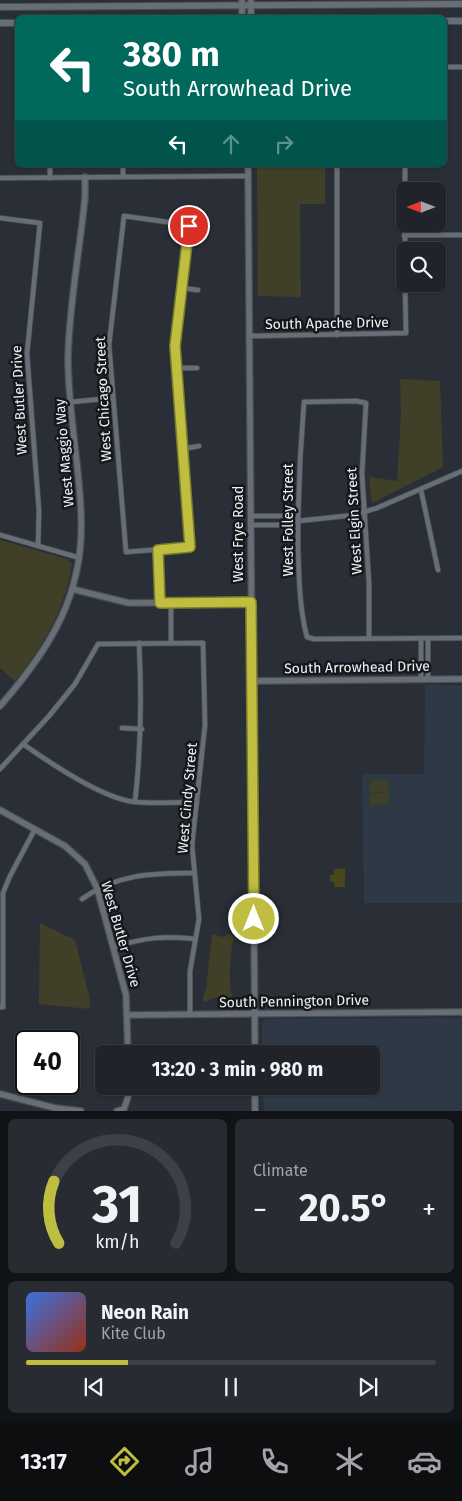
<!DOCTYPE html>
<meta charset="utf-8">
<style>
:root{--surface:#202329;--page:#282b31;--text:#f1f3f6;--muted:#a2a4a8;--line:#3d4046;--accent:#c0be40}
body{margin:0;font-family:"Fira Sans",sans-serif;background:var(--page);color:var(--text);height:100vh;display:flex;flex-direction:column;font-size:19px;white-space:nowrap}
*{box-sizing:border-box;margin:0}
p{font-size:16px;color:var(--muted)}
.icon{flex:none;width:28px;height:28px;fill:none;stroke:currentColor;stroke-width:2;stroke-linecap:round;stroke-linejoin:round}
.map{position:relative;height:1111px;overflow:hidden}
.side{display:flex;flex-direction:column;gap:8px;padding:8px;background:#121317;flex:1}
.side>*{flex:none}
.banner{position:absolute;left:15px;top:15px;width:432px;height:152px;border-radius:8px;box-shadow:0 1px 4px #0004,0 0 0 1px var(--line);background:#00695c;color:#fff;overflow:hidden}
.needle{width:32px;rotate:270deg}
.fabs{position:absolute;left:396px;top:182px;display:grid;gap:10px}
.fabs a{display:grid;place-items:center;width:50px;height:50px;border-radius:8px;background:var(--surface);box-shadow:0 1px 4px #0004,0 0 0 1px var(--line);font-size:25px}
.speed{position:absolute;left:15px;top:1030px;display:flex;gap:10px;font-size:25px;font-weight:700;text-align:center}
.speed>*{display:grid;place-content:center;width:65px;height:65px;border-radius:50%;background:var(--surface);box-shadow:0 1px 4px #0004,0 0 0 1px var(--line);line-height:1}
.speed .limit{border:2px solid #111;border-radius:8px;background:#fff;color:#111}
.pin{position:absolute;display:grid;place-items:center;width:42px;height:42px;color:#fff;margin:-21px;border:2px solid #fff;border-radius:50%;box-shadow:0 1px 5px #0007}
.me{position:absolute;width:55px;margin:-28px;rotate:0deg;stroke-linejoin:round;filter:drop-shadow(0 0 4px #0008)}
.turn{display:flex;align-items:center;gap:18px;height:105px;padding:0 25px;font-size:22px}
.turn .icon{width:65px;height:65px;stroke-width:2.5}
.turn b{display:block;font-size:35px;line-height:42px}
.lanes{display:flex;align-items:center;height:48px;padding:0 25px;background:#0003;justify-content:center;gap:25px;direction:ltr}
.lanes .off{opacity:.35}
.big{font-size:38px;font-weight:700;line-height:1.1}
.side .card{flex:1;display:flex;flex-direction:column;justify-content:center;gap:8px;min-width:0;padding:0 18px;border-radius:8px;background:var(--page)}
.side .dial{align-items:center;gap:0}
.dial svg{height:130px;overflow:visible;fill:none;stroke:var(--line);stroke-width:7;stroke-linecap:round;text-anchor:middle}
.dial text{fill:var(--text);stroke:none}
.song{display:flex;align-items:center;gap:15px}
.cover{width:60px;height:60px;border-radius:8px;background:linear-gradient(135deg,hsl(220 70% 55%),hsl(10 70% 35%))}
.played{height:5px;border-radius:2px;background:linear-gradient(90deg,var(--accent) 25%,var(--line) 25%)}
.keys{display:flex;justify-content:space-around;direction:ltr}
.heat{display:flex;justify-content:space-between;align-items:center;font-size:28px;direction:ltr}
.side .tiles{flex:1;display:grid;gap:8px;grid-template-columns:1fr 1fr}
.card:last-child{grid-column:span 2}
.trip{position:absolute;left:95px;top:1045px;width:285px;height:50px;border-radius:8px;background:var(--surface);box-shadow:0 1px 4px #0004,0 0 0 1px var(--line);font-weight:700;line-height:50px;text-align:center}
.tabs{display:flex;height:80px;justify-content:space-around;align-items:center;background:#0d0e10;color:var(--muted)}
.tabs .icon{width:35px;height:35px}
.tabs .current{color:var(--accent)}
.tabs b{font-size:22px;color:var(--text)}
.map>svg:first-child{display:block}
.built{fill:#2f3845}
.green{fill:#404028}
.water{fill:#474719}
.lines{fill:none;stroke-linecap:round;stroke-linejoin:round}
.minor-casing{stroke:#474b52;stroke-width:6}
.tertiary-casing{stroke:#474b52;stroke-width:8}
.secondary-casing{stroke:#474b52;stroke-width:8}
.minor{stroke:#686e76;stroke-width:4.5}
.tertiary{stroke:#686e76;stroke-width:5.5}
.secondary{stroke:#686e76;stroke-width:6}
.route-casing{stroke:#7d7c2a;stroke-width:12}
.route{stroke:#c0be40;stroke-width:9}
.labels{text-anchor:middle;stroke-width:5;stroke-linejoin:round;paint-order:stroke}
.street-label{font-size:14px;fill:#edf1f6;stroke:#15171a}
</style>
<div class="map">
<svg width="462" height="1111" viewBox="0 0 462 1111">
<rect width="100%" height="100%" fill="#2a2f37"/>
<g class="built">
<polygon points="425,685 462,685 462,903 364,903 362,774 424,774"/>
<polygon points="462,1018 462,1111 264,1111 262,1086 371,1086 371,1054 262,1054 262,1024 265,1019"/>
</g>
<g class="green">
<polygon points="257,165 325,165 325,204 300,204 301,297 258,296"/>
<polygon points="400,379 440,381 443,467 372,503 369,477 397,481 401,415"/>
<path d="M0,540L67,559L72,564C65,609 43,646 15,681L0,668Z"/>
<polygon points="388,780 389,792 370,792 370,781"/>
<polygon points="370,793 389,793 389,804 370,805"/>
<polygon points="40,923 75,940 89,996 90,1009 39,1004"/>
<path d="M212,934L222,937L229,934L234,936C230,954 228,978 232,997L229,1000L219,996L205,1002L202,1000L206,989Z"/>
</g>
<polygon class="water" points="345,868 345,887 335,887 334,882 330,881 330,875 334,875 334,869"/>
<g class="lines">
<defs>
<g id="minor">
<polyline points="445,67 462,67"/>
<polyline points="50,165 50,178"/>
<polyline points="123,165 123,176"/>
<polyline points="405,165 405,275"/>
<polyline points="0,178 248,176"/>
<polygon points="124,216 189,225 175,346 190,547 126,552 109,345"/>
<polyline points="0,218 40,223 27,354 39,511 38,546"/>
<polyline points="404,235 462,235"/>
<polyline points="182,288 198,290"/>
<polyline points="337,335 337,165"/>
<polyline points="249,336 406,333 405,284"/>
<polyline points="175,368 197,368"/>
<polyline points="71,402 112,398"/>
<polyline points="183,449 199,446"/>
<polyline points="421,490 438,570"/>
<polyline points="251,516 290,516 298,521"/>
<polyline points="251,525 290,525 298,521 354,515 377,508 462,471"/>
<polyline points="0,535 80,558"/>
<polyline points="158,550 160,603"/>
<polyline points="171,604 171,643"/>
<path d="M369,638V583L362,474L366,403L356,401L304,402C300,450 298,497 298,545C299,575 299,607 307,637L314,639L462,638"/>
<polyline points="428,638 428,679"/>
<polyline points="421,679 421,638"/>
<polyline points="122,728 142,729"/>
<path d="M23,744C50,763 103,799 135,802C156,804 177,802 197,802"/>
<polyline points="0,769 49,716 75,684 98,644 203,643 205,725 192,845 199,919 190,971 190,1014"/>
<path d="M135,802C141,748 142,697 139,643"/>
<path d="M82,899C116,874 153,873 194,873"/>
<path d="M114,947C147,937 162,936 195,939"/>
<polyline points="0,1007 3,1007 3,893 10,876 35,829"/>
</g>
<g id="tertiary">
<polyline points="242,0 242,18"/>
<polyline points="251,0 251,18"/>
<polyline points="248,165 255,1054"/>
<polyline points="72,589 129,603 251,602"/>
<polyline points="252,681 462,679"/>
<path d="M0,706C51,648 85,593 81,513C79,461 68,410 68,358C69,304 80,250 85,197V177"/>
<polyline points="0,810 65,846 85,864 97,888 126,995 128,1054"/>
<polyline points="127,1015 462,1012"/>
<polyline points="255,1086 255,1111"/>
<polyline points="0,1094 55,1108 81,1111"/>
<polyline points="117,1111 124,1109 128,1097 128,1086"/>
</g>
<g id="secondary">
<polyline points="0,7 462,4"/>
<polyline points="445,21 462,21"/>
<polyline points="0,23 18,23"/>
</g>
</defs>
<use href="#minor" class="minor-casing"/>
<use href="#tertiary" class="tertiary-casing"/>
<use href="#secondary" class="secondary-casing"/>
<use href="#minor" class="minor"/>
<use href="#tertiary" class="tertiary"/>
<use href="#secondary" class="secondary"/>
</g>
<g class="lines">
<defs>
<polyline id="route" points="189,226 175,346 190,547 158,550 160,603 251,602 254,919"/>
</defs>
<use href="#route" class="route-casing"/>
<use href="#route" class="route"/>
</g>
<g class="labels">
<g class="street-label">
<text transform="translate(327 323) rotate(-1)" y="5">South Apache Drive</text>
<text transform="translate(103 399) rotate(-93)" y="5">West Chicago Street</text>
<text transform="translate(19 400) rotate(-93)" y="5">West Butler Drive</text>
<text transform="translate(64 453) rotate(-95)" y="5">West Maggio Way</text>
<text transform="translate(288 520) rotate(-90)" y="5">West Folley Street</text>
<text transform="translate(354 521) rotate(-93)" y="5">West Elgin Street</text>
<text transform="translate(238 534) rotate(-90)" y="5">West Frye Road</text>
<text transform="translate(357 667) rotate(-1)" y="5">South Arrowhead Drive</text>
<text transform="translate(187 798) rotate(-85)" y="5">West Cindy Street</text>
<text transform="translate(121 934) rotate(74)" y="5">West Butler Drive</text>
<text transform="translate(294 1001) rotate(-1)" y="5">South Pennington Drive</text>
</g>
</g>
</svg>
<div class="fabs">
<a><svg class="needle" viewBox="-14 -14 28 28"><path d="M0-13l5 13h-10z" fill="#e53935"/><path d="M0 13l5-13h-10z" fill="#a2a4a8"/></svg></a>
<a><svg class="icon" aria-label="search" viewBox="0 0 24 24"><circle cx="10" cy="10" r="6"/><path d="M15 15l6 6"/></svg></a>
</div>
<div class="speed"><div class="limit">40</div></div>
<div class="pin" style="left:189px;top:226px;background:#d93025"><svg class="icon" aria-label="arrive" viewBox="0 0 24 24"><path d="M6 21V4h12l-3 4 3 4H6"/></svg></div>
<svg class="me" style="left:254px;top:919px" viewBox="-20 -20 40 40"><circle r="17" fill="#c0be40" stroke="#fff" stroke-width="3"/><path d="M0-11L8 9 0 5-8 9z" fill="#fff"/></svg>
<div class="trip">13:20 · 3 min · 980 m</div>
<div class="banner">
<div class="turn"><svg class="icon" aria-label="left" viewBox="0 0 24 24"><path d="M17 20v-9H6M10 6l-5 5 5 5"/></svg><div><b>380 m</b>South Arrowhead Drive</div></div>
<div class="lanes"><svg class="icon" aria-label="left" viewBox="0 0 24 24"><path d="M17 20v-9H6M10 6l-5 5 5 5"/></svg><svg class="icon off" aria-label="ahead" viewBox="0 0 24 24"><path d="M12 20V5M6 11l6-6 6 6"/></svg><svg class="icon off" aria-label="right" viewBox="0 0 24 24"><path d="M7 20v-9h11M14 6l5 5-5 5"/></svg></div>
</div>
</div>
<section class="side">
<div class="tiles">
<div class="card dial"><svg viewBox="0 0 100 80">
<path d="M14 69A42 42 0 1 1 86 69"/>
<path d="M14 69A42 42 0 0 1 11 31" stroke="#c0be40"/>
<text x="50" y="56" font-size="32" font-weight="700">31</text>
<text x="50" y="72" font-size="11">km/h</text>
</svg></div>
<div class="card"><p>Climate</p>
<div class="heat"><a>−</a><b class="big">20.5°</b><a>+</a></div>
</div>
<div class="card">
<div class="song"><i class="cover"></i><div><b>Neon Rain</b><p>Kite Club</p></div></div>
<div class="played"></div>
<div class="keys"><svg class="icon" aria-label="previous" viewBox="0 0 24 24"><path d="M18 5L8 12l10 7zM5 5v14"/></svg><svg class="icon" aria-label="pause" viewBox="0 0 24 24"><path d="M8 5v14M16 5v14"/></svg><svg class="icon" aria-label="next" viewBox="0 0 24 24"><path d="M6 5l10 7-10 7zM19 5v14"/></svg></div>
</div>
</div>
</section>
<nav class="tabs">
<b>13:17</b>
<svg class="icon current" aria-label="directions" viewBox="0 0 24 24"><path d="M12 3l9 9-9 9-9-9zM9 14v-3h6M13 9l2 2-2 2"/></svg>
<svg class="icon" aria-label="music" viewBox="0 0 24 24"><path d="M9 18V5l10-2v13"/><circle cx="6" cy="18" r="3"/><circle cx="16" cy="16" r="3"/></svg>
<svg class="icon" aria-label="phone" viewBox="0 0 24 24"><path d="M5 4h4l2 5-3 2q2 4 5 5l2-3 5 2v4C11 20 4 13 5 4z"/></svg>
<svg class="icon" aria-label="climate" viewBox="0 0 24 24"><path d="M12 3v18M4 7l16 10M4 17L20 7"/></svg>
<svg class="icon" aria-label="car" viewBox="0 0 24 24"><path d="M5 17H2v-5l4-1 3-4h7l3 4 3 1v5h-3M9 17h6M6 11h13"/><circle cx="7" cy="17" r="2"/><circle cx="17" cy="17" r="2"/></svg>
</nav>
